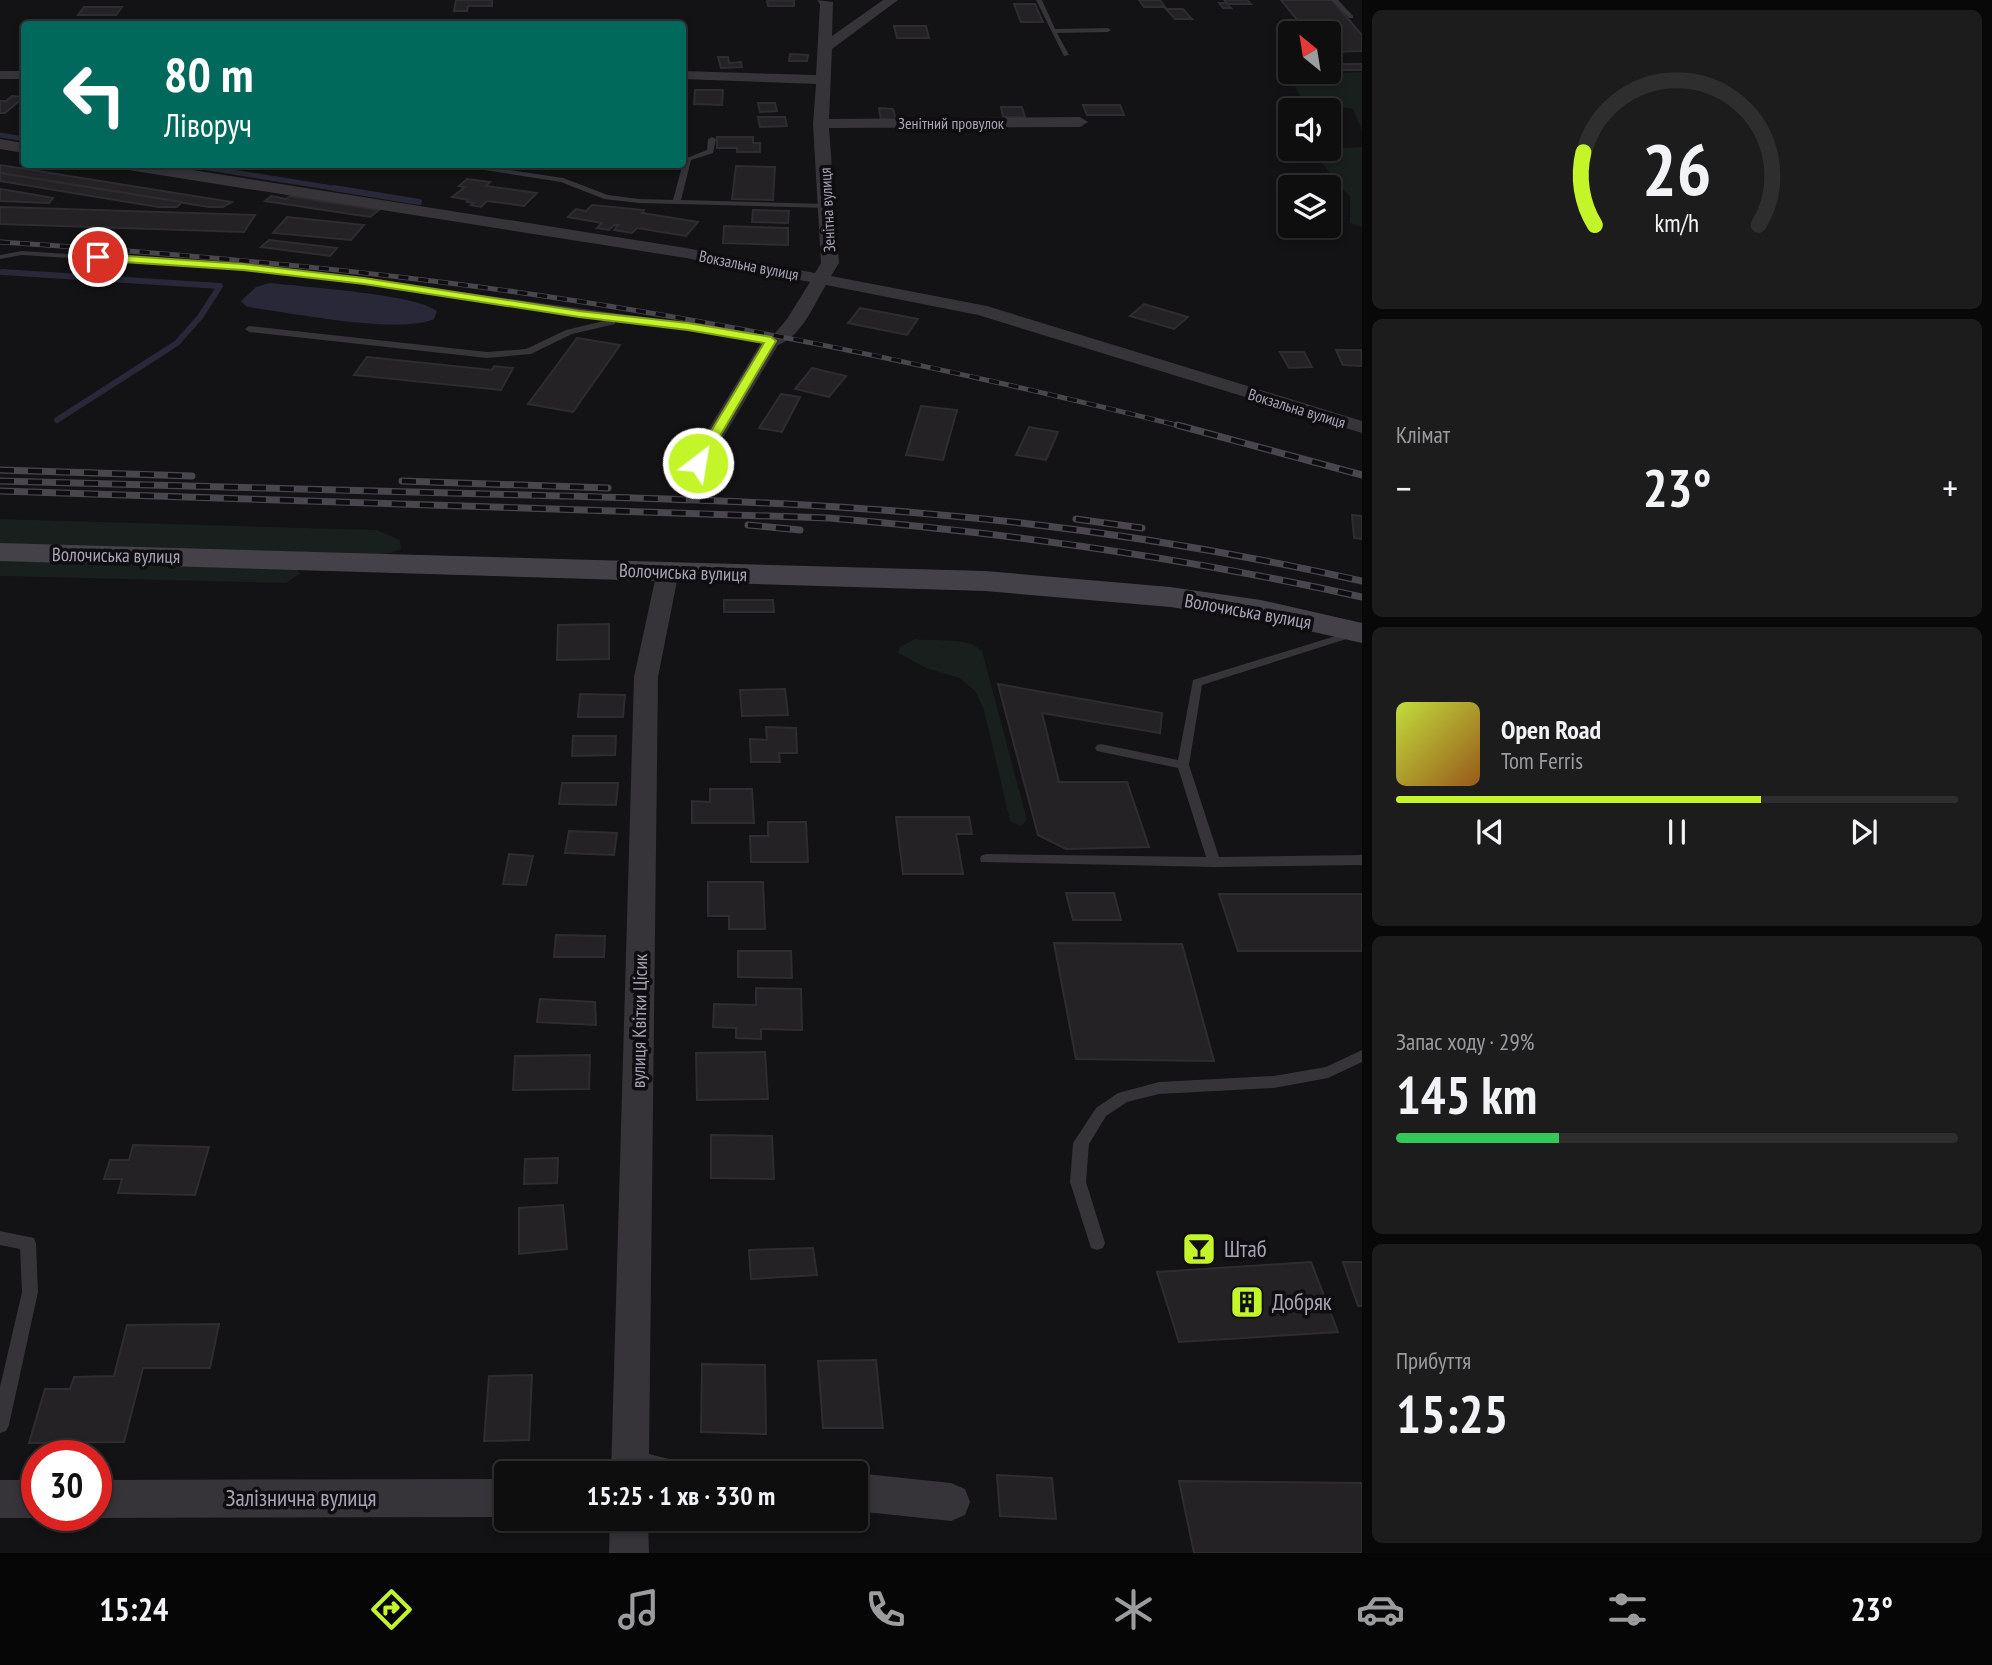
<!DOCTYPE html>
<html lang="uk">
<meta charset="utf-8">
<style>
:root{--surface:#0e0e0f;--page:#1c1c1d;--text:#f1f3f6;--muted:#9b9c9e;--line:#2e2e2f;--accent:#c3f529}
body{margin:0;font-family:"PT Sans Narrow",sans-serif;background:var(--page);color:var(--text);height:100vh;display:flex;flex-direction:column;font-size:26px;white-space:nowrap}
*{box-sizing:border-box;margin:0}
p{font-size:23px;color:var(--muted)}
.icon{flex:none;width:38px;height:38px;fill:none;stroke:currentColor;stroke-width:2;stroke-linecap:round;stroke-linejoin:round}
.map{position:relative;flex:1;overflow:hidden}
.drawer{display:flex;flex-direction:column;gap:10px;padding:10px;background:#080808;width:630px}
.drawer>*{flex:none}
.top-card{position:absolute;left:21px;top:21px;width:665px;height:147px;border-radius:7px;box-shadow:0 4px 10px #0003,0 0 0 2px var(--line);background:#00695c;color:#fff;overflow:hidden}
.needle{width:46px;rotate:330deg}
.buttons{position:absolute;left:1278px;top:21px;display:grid;gap:14px}
.buttons a{display:grid;place-items:center;width:63px;height:63px;border-radius:7px;background:var(--surface);box-shadow:0 4px 10px #0003,0 0 0 2px var(--line);font-size:35px}
.speed{position:absolute;left:21px;top:1440px;display:flex;gap:14px;font-size:35px;font-weight:700;text-align:center}
.speed>*{display:grid;place-content:center;width:91px;height:91px;border-radius:50%;background:var(--surface);box-shadow:0 4px 10px #0003,0 0 0 2px var(--line);line-height:1}
.speed .limit{border:10px solid #d22;background:#fff;color:#111}
.pin{position:absolute;display:grid;place-items:center;width:60px;height:60px;color:#fff;margin:-30px;border:4px solid #fff;border-radius:50%;box-shadow:0 2px 7px #0007}
.me{position:absolute;width:77px;margin:-38px;rotate:31deg;stroke-linejoin:round;filter:drop-shadow(0 0 5px #0008)}
.turn{display:flex;align-items:center;gap:24px;height:147px;padding:0 28px;font-size:32px}
.turn .icon{width:91px;height:91px;stroke-width:2.5}
.turn b{display:block;font-size:49px;line-height:60px}
.big{font-size:52px;font-weight:700;line-height:1.1}
.drawer .tile{flex:1;display:flex;flex-direction:column;justify-content:center;gap:10px;min-width:0;padding:0 24px;border-radius:10px;background:var(--page)}
.drawer .dial{align-items:center;gap:0}
.dial svg{height:182px;overflow:visible;fill:none;stroke:var(--line);stroke-width:7;stroke-linecap:round;text-anchor:middle}
.dial text{fill:var(--text);stroke:none}
.song{display:flex;align-items:center;gap:21px}
.cover{width:84px;height:84px;border-radius:10px;background:linear-gradient(135deg,hsl(70 70% 55%),hsl(30 70% 35%))}
.played{height:7px;border-radius:4px;background:linear-gradient(90deg,var(--accent) 65%,var(--line) 65%)}
.keys{display:flex;justify-content:space-around;direction:ltr}
.heat{display:flex;justify-content:space-between;align-items:center;font-size:38px;direction:ltr}
.charge{height:10px;border-radius:5px;background:linear-gradient(90deg,#34c759 29%,var(--line) 0)}
.trip{position:absolute;left:494px;top:1461px;width:374px;height:70px;border-radius:7px;background:var(--surface);box-shadow:0 4px 10px #0003,0 0 0 2px var(--line);font-weight:700;line-height:70px;text-align:center}
.tab-bar{display:flex;height:112px;justify-content:space-around;align-items:center;background:#060606;color:var(--muted)}
.tab-bar .icon{width:49px;height:49px}
.tab-bar .active{color:var(--accent)}
.tab-bar b{font-size:32px;color:var(--text)}
main{display:flex;flex:1;min-height:0}
.map>svg:first-child{display:block}
.green{fill:#181f1d}
.water{fill:#292838}
.lines{fill:none;stroke-linecap:round;stroke-linejoin:round}
.stream-far1{stroke:#292838;stroke-width:5}
.stream{stroke:#292838;stroke-width:6}
.building{fill:#242225;stroke:#2e2c30;stroke-width:2}
.lane{fill:#363339;fill-rule:evenodd}
.street{fill:#363339;fill-rule:evenodd}
.secondary{fill:#444149;fill-rule:evenodd}
.rail-far1-casing{stroke:#49464e;stroke-width:5}
.rail-casing{stroke:#49464e;stroke-width:7}
.rail-far1{stroke:#0e0d0f;stroke-width:3.5;stroke-dasharray:10;stroke-linecap:butt}
.rail{stroke:#0e0d0f;stroke-width:4.5;stroke-dasharray:14;stroke-linecap:butt}
.route{fill:#c3f529;stroke:#7f9f1b;stroke-width:2}
.labels{text-anchor:middle;stroke-width:7;stroke-linejoin:round;paint-order:stroke}
.far-street-label{font-size:16px;fill:#a8a3b5;stroke:#0e0d0f}
.street-label{font-size:19px;fill:#a8a3b5;stroke:#0e0d0f}
.near-poi-label{font-size:23px;fill:#a8a3b5;stroke:#0e0d0f;text-anchor:start}
.near-street-label{font-size:23px;fill:#a8a3b5;stroke:#0e0d0f}
</style>
<main>
<div class="map">
<svg width="1362" height="1553" viewBox="0 0 1362 1553">
<rect width="100%" height="100%" fill="#131214"/>
<g class="green">
<polygon points="1362,72 1362,131 1353,109 1303,100 1288,75"/>
<polygon points="1362,147 1362,227 1350,223 1350,197 1311,150"/>
<polygon points="0,519 377,530 400,540 401,549 384,555 0,545"/>
<polygon points="0,559 295,564 300,574 286,583 0,576"/>
<path d="M915,639C937,642 966,636 982,651L1027,820L1021,826L1010,821L984,710L975,691L959,678L926,668L898,653L900,647Z"/>
</g>
<path class="water" d="M270,283C303,287 416,294 437,311L434,319C399,335 289,312 247,307L241,301L256,287Z"/>
<g class="lines">
<g class="stream-far1">
<polyline points="0,135 24,139"/>
<polyline points="183,164 345,190"/>
</g>
<g class="stream">
<polyline points="334,188 419,202"/>
<polyline points="2,272 220,286 200,317 177,343 57,420"/>
</g>
</g>
<g class="building">
<polygon points="456,0 492,0 492,6 468,6 467,11 454,11"/>
<polygon points="767,0 794,1 794,6 768,6"/>
<polygon points="1139,0 1160,0 1165,7 1144,7"/>
<polygon points="1224,0 1247,0 1251,4 1227,4 1231,8 1223,8 1219,3 1227,3"/>
<polygon points="1281,0 1332,0 1362,35 1362,51 1328,52 1328,33 1308,33"/>
<polygon points="1014,4 1035,4 1043,22 1021,22"/>
<polygon points="84,7 122,7 116,15 78,15"/>
<polygon points="1166,9 1183,9 1192,19 1175,19"/>
<polygon points="894,26 926,26 929,38 897,38"/>
<polygon points="790,54 808,55 807,61 789,61"/>
<polygon points="718,57 728,57 729,63 741,62 742,67 721,68"/>
<polygon points="1331,64 1362,64 1362,70 1336,70"/>
<polygon points="695,90 723,90 722,105 694,104"/>
<polygon points="12,96 24,97 5,113 0,113 0,101 6,101"/>
<polygon points="758,103 775,103 777,111 760,112"/>
<polygon points="1083,105 1120,105 1124,115 1087,115"/>
<polygon points="1001,107 1022,107 1025,117 1003,117"/>
<polygon points="879,108 893,109 896,120 881,120"/>
<polygon points="758,117 785,117 787,126 760,127"/>
<polygon points="717,137 753,137 753,143 760,143 760,152 737,152 737,148 717,148"/>
<polygon points="0,165 232,202 223,207 209,207 0,173"/>
<polygon points="736,166 775,167 773,200 732,199"/>
<polygon points="0,173 182,202 177,207 158,207 0,181"/>
<polygon points="467,179 490,182 486,186 537,193 524,206 487,201 481,207 471,205 474,203 467,202 468,200 452,197 465,187 459,186"/>
<polygon points="0,189 1,189 53,198 49,203 0,201"/>
<polygon points="271,196 286,199 290,196 379,210 370,217 265,201"/>
<polygon points="592,205 644,210 642,213 698,222 686,236 637,228 632,233 614,230 618,225 614,225 609,230 597,228 602,223 568,217 576,209 586,211"/>
<polygon points="0,207 255,215 244,232 0,224"/>
<polygon points="753,210 789,211 788,223 752,222"/>
<polygon points="287,217 364,225 351,240 273,233"/>
<polygon points="724,226 788,228 788,245 723,243"/>
<polygon points="269,240 337,248 330,256 261,247"/>
<polygon points="1144,304 1188,317 1174,329 1130,316"/>
<polygon points="860,308 918,319 907,335 848,323"/>
<polygon points="577,338 620,345 573,412 528,404"/>
<polygon points="1336,350 1361,350 1362,366 1343,365"/>
<polygon points="1280,352 1304,352 1312,367 1289,368"/>
<polygon points="367,357 492,370 494,366 513,368 501,390 354,375"/>
<polygon points="812,368 846,376 829,397 795,389"/>
<polygon points="781,394 800,397 782,432 759,428"/>
<polygon points="921,406 957,410 943,460 906,455"/>
<polygon points="1029,427 1058,432 1046,460 1016,455"/>
<polygon points="1352,515 1362,516 1362,539 1354,538"/>
<polygon points="724,600 773,600 774,612 724,612"/>
<polygon points="609,624 609,659 557,660 558,625"/>
<polygon points="998,684 1162,713 1160,733 1042,713 1059,782 1127,782 1149,847 1066,849 1038,835"/>
<polygon points="785,689 788,715 742,716 740,690"/>
<polygon points="580,694 625,695 623,717 578,717"/>
<polygon points="766,727 796,728 797,753 779,753 780,762 751,762 750,739 767,740"/>
<polygon points="573,736 616,736 615,755 572,756"/>
<polygon points="562,783 618,783 616,805 559,804"/>
<polygon points="710,789 752,789 754,823 692,823 692,801 710,802"/>
<polygon points="896,817 969,817 972,834 956,834 963,874 903,874"/>
<polygon points="768,822 806,822 808,862 751,862 750,836 768,836"/>
<polygon points="569,831 617,833 614,855 565,853"/>
<polygon points="509,854 533,856 526,885 503,884"/>
<polygon points="708,882 763,882 765,929 729,929 729,916 708,916"/>
<polygon points="1066,893 1114,893 1121,920 1073,920"/>
<polygon points="1219,894 1362,894 1362,951 1238,951"/>
<polygon points="556,935 605,936 604,957 554,957"/>
<polygon points="1054,943 1182,944 1214,1061 1076,1059"/>
<polygon points="738,951 791,951 792,978 738,977"/>
<polygon points="756,988 801,989 802,1030 761,1029 761,1039 736,1038 736,1028 713,1027 714,1004 756,1005"/>
<polygon points="540,999 595,1002 596,1025 537,1022"/>
<polygon points="765,1052 768,1099 697,1100 696,1053"/>
<polygon points="590,1055 589,1089 513,1090 515,1056"/>
<polygon points="711,1135 772,1136 774,1179 711,1178"/>
<polygon points="133,1145 209,1147 195,1195 118,1193 122,1179 104,1179 110,1160 129,1160"/>
<polygon points="558,1158 557,1183 524,1184 525,1159"/>
<polygon points="563,1205 567,1249 519,1254 519,1208"/>
<polygon points="813,1248 817,1275 751,1279 749,1250"/>
<polygon points="1311,1262 1338,1332 1179,1342 1157,1272"/>
<polygon points="1343,1262 1362,1262 1362,1306 1358,1306"/>
<polygon points="219,1324 210,1368 143,1368 124,1442 29,1443 45,1389 70,1389 74,1377 114,1376 127,1325"/>
<polygon points="876,1360 883,1428 823,1428 818,1361"/>
<polygon points="702,1364 765,1365 766,1434 701,1432"/>
<polygon points="532,1375 529,1440 484,1441 489,1376"/>
<polygon points="997,1475 1052,1478 1056,1519 1000,1516"/>
<polygon points="1179,1481 1362,1483 1362,1553 1194,1553"/>
</g>
<g class="lines">
<g class="lane">
<polygon points="1036,0 1042,0 1055,29 1108,28 1111,30 1108,32 1057,33 1069,55 1064,56"/>
<polygon points="1332,0 1338,0 1353,16 1353,18 1349,18"/>
<polygon points="712,137 716,139 713,153 691,160 681,200 827,204 831,206 827,208 639,203 604,199 561,182 484,170 480,168 484,166 563,178 608,195 639,199 673,200 684,159 707,150 708,139"/>
<polygon points="22,251 193,262 322,273 643,317 771,338 775,341 771,344 634,322 322,278 193,266 22,255 0,259 0,255"/>
<polygon points="612,319 615,320 615,324 572,334 531,354 487,358 249,332 245,329 249,326 487,352 526,349 566,330"/>
<polygon points="1355,630 1361,633 1359,635 1202,685 1189,765 1219,857 1362,855 1362,865 1214,867 981,862 980,859 981,856 986,854 1206,857 1178,768 1097,751 1095,748 1097,745 1101,744 1178,760 1193,680"/>
<polygon points="1362,1050 1362,1062 1328,1078 1274,1088 1159,1094 1127,1102 1106,1116 1089,1144 1086,1182 1105,1243 1103,1248 1097,1250 1091,1248 1070,1182 1073,1143 1096,1108 1118,1093 1159,1082 1274,1076 1326,1067"/>
<polygon points="0,1231 34,1238 36,1243 38,1292 9,1425 6,1431 0,1433 0,1387 22,1292 20,1249 0,1245"/>
</g>
<g class="street">
<path d="M817,0L833,2L832,36L883,0H898L832,49L829,119L1080,117L1088,122L1080,127L829,128L839,263L831,276L987,306L1362,421V433L978,315L826,285C813,306 802,336 778,345L708,463L705,467H691L688,463L762,341L775,333L787,319L810,282L686,258L122,169L114,164H155L686,248L815,273L821,263L813,124L816,84L682,79V71L816,75L820,4Z"/>
<rect x="0" y="71" width="24" height="8"/>
<polygon points="0,139 24,143 24,153 0,149"/>
<polygon points="668,564 676,566 679,571 658,677 649,1454 677,1461 682,1474 611,1474 634,677 657,571 660,566"/>
<polygon points="856,1473 951,1483 965,1489 970,1502 965,1515 951,1521 856,1511"/>
<polygon points="506,1479 506,1517 96,1518 90,1516 96,1516 96,1480"/>
<polygon points="0,1480 37,1480 37,1516 43,1516 37,1518 0,1518"/>
<polygon points="610,1519 648,1519 649,1553 609,1553"/>
</g>
<polygon class="secondary" points="0,543 985,571 1170,587 1261,600 1362,623 1362,643 1261,620 1170,607 985,591 0,561"/>
<defs>
<path id="rail-far1" d="M0,242C173,253 345,268 516,292C742,324 964,372 1184,427"/>
<g id="rail">
<polyline points="1177,425 1362,475"/>
<polyline points="0,470 192,476"/>
<path d="M0,481C163,485 325,490 488,494C639,498 791,501 941,515C1083,527 1223,550 1362,581"/>
<polyline points="402,481 608,488"/>
<path d="M0,491L829,518C1009,533 1186,558 1362,597"/>
<polyline points="1076,519 1142,528"/>
<polyline points="748,525 800,530"/>
</g>
</defs>
<use href="#rail-far1" class="rail-far1-casing"/>
<use href="#rail" class="rail-casing"/>
<use href="#rail-far1" class="rail-far1"/>
<use href="#rail" class="rail"/>
</g>
<polygon class="route" points="98,254 243,264 364,278 579,311 688,323 771,337 776,341 704,463 698,466 692,463 764,343 688,330 579,317 364,284 243,270 94,260 94,255"/>
<defs>
<symbol id="bar-square" viewBox="-11 -11 22 22"><rect x="-9" y="-9" width="18" height="18" rx="4" fill="#c3f529" stroke="#0e0d0f"/><path d="M-6-5H6L.8 .8V4.5H3.5V6h-7V4.5H-.8V.8Z" fill="#111"/></symbol>
<symbol id="building-square" viewBox="-11 -11 22 22"><rect x="-9" y="-9" width="18" height="18" rx="4" fill="#c3f529" stroke="#0e0d0f"/><path d="M-4-6H4V6H1V3H-1V6H-4ZM-2.5-4.3h1.7v1.8h-1.7ZM.8-4.3h1.7v1.8H.8ZM-2.5-1h1.7V.8h-1.7ZM.8-1h1.7V.8H.8Z" fill="#111"/></symbol>
</defs>
<g fill-rule="evenodd">
<use href="#bar-square" x="1180" y="1230" width="38" height="38"/>
<use href="#building-square" x="1228" y="1283" width="38" height="38"/>
</g>
<g class="labels">
<g class="far-street-label">
<text x="951" y="129">Зенітний провулок</text>
<text transform="translate(827 210) rotate(-93)" y="6">Зенітна вулиця</text>
<text transform="translate(749 265) rotate(11)" y="6">Вокзальна вулиця</text>
<text transform="translate(1297 408) rotate(17)" y="6">Вокзальна вулиця</text>
</g>
<g class="street-label">
<text transform="translate(116 555) rotate(1)" y="7">Волочиська вулиця</text>
<text transform="translate(683 572) rotate(2)" y="7">Волочиська вулиця</text>
<text transform="translate(1248 611) rotate(10)" y="7">Волочиська вулиця</text>
<text transform="translate(639 1021) rotate(-89)" y="7">вулиця Квітки Цісик</text>
</g>
<g class="near-poi-label">
<text x="1224" y="1257">Штаб</text>
<text x="1272" y="1310">Добряк</text>
</g>
<g class="near-street-label">
<text x="301" y="1506">Залізнична вулиця</text>
</g>
</g>
</svg>
<div class="buttons">
<a><svg class="needle" viewBox="-14 -14 28 28"><path d="M0-13l5 13h-10z" fill="#e53935"/><path d="M0 13l5-13h-10z" fill="#9b9c9e"/></svg></a>
<a><svg class="icon" aria-label="sound" viewBox="0 0 24 24"><path d="M4 9h4l5-4v14l-5-4H4zM17 9q2 3 0 6"/></svg></a>
<a><svg class="icon" aria-label="layers" viewBox="0 0 24 24"><path d="M12 4l9 5-9 5-9-5zM3 14l9 5 9-5"/></svg></a>
</div>
<div class="speed"><div class="limit">30</div></div>
<div class="pin" style="left:98px;top:257px;background:#d93025"><svg class="icon" aria-label="arrive" viewBox="0 0 24 24"><path d="M6 21V4h12l-3 4 3 4H6"/></svg></div>
<svg class="me" style="left:698px;top:463px" viewBox="-20 -20 40 40"><circle r="17" fill="#c3f529" stroke="#fff" stroke-width="3"/><path d="M0-11L8 9 0 5-8 9z" fill="#fff"/></svg>
<div class="trip">15:25 · 1 хв · 330 m</div>
<div class="top-card">
<div class="turn"><svg class="icon" aria-label="left" viewBox="0 0 24 24"><path d="M17 20v-9H6M10 6l-5 5 5 5"/></svg><div><b>80 m</b>Ліворуч</div></div>
</div>
</div>
<section class="drawer">
<div class="tile dial"><svg viewBox="0 0 100 80">
<path d="M14 69A42 42 0 1 1 86 69"/>
<path d="M14 69A42 42 0 0 1 9 37" stroke="#c3f529"/>
<text x="50" y="56" font-size="32" font-weight="700">26</text>
<text x="50" y="72" font-size="11">km/h</text>
</svg></div>
<div class="tile"><p>Клімат</p>
<div class="heat"><a>−</a><b class="big">23°</b><a>+</a></div>
</div>
<div class="tile">
<div class="song"><i class="cover"></i><div><b>Open Road</b><p>Tom Ferris</p></div></div>
<div class="played"></div>
<div class="keys"><svg class="icon" aria-label="previous" viewBox="0 0 24 24"><path d="M18 5L8 12l10 7zM5 5v14"/></svg><svg class="icon" aria-label="pause" viewBox="0 0 24 24"><path d="M8 5v14M16 5v14"/></svg><svg class="icon" aria-label="next" viewBox="0 0 24 24"><path d="M6 5l10 7-10 7zM19 5v14"/></svg></div>
</div>
<div class="tile"><p>Запас ходу · 29%</p><b class="big">145 km</b><div class="charge"></div></div>
<div class="tile"><p>Прибуття</p><b class="big">15:25</b></div>
</section>
</main>
<nav class="tab-bar">
<b>15:24</b>
<svg class="icon active" aria-label="directions" viewBox="0 0 24 24"><path d="M12 3l9 9-9 9-9-9zM9 14v-3h6M13 9l2 2-2 2"/></svg>
<svg class="icon" aria-label="music" viewBox="0 0 24 24"><path d="M9 18V5l10-2v13"/><circle cx="6" cy="18" r="3"/><circle cx="16" cy="16" r="3"/></svg>
<svg class="icon" aria-label="phone" viewBox="0 0 24 24"><path d="M5 4h4l2 5-3 2q2 4 5 5l2-3 5 2v4C11 20 4 13 5 4z"/></svg>
<svg class="icon" aria-label="climate" viewBox="0 0 24 24"><path d="M12 3v18M4 7l16 10M4 17L20 7"/></svg>
<svg class="icon" aria-label="car" viewBox="0 0 24 24"><path d="M5 17H2v-5l4-1 3-4h7l3 4 3 1v5h-3M9 17h6M6 11h13"/><circle cx="7" cy="17" r="2"/><circle cx="17" cy="17" r="2"/></svg>
<svg class="icon" aria-label="filters" viewBox="0 0 24 24"><path d="M4 7h16M4 17h16"/><circle cx="9" cy="7" r="2"/><circle cx="15" cy="17" r="2"/></svg>
<b>23°</b>
</nav>
